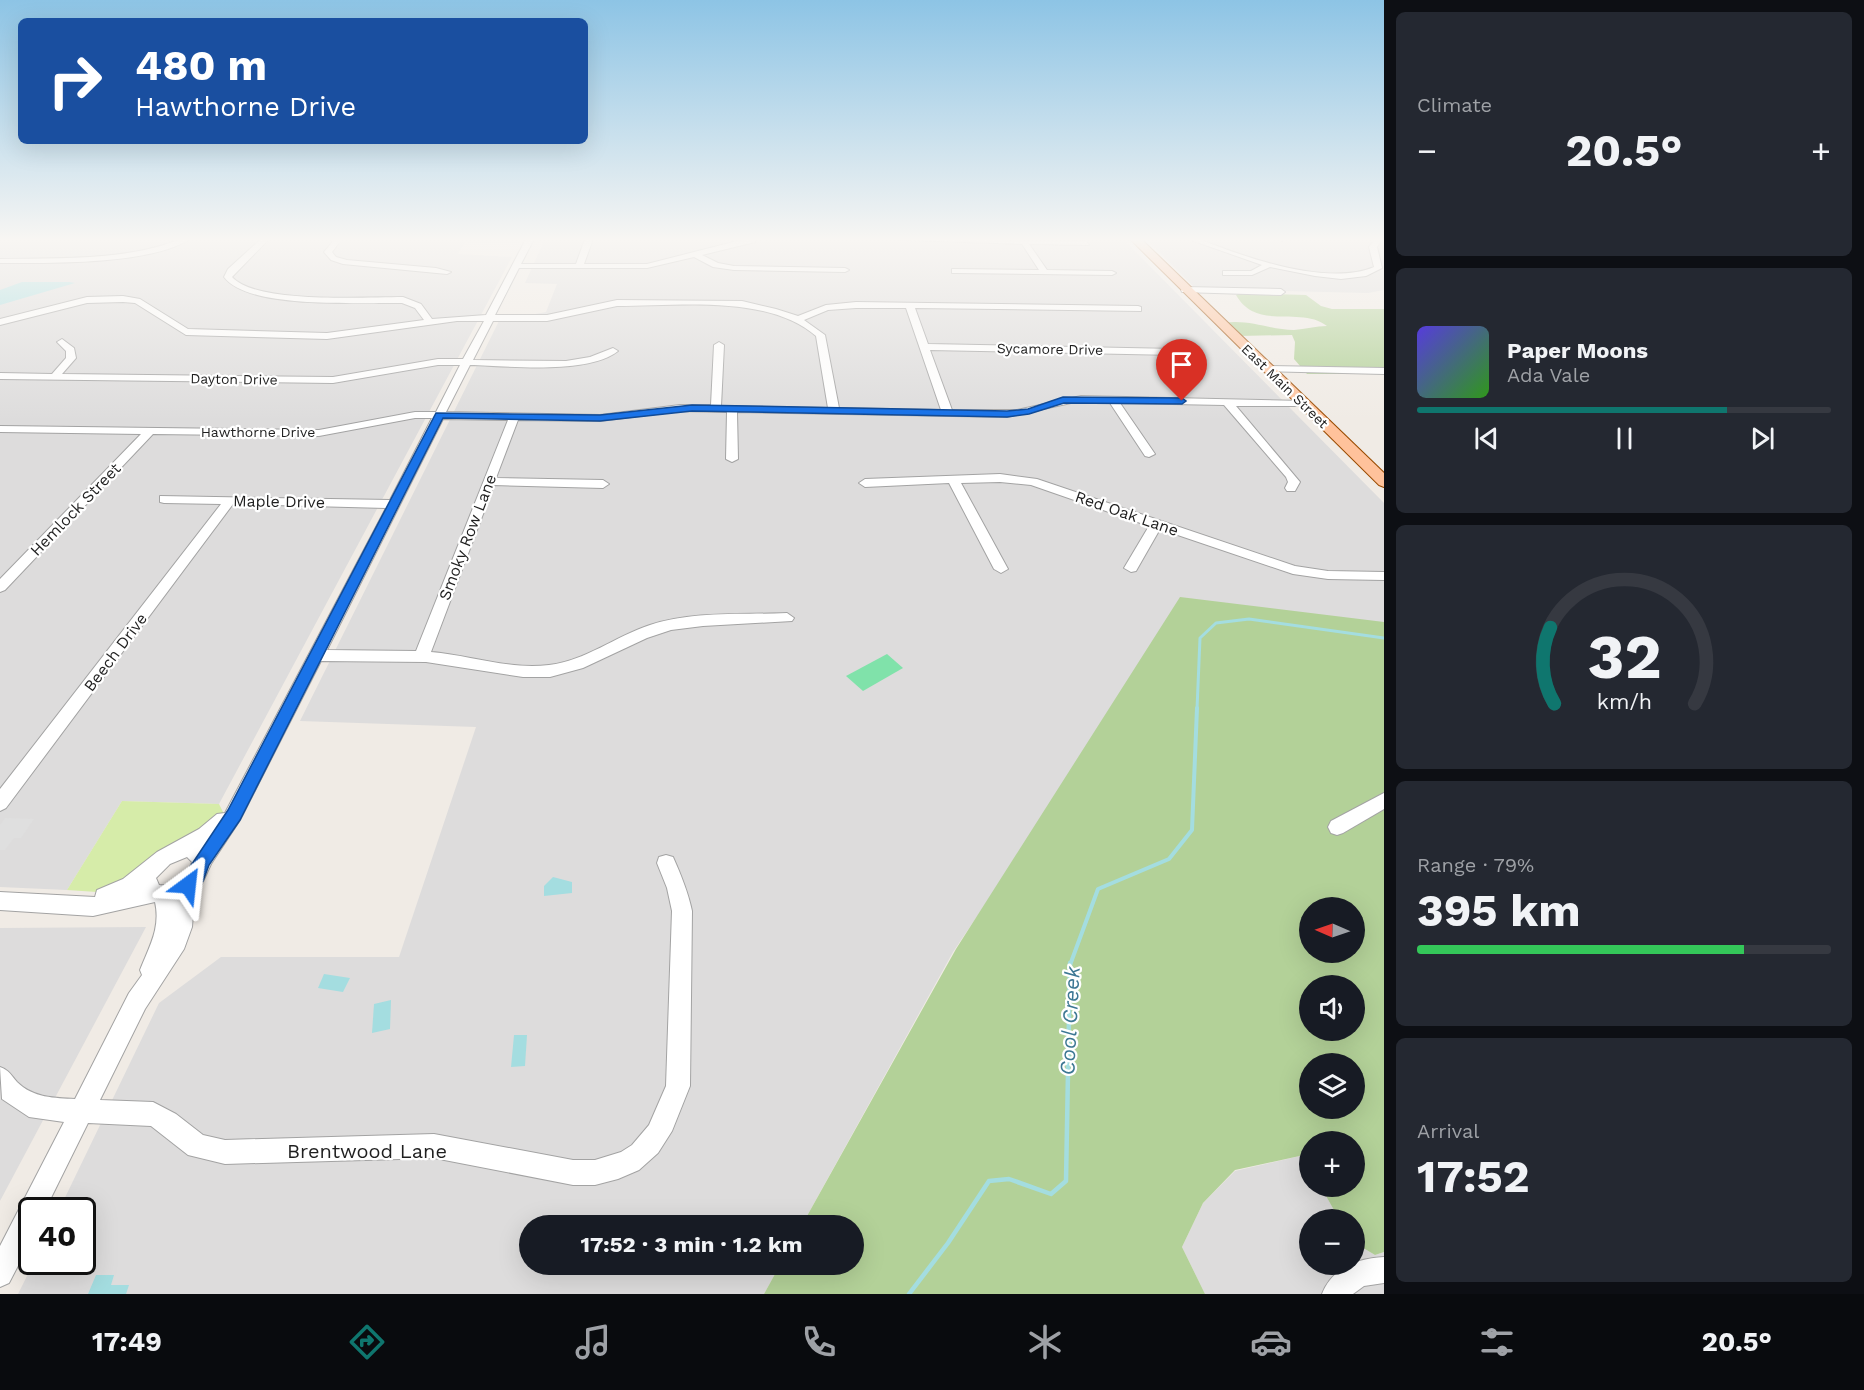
<!DOCTYPE html>
<meta charset="utf-8">
<style>
:root{--surface:#171b24;--page:#242831;--text:#f1f3f6;--muted:#9ea1a6;--line:#363941;--accent:#0f766e}
body{margin:0;font-family:"Work Sans",sans-serif;background:var(--page);color:var(--text);height:100vh;display:flex;flex-direction:column;font-size:22px;white-space:nowrap}
*{box-sizing:border-box;margin:0}
p{font-size:20px;color:var(--muted)}
.icon{flex:none;width:33px;height:33px;fill:none;stroke:currentColor;stroke-width:2;stroke-linecap:round;stroke-linejoin:round}
.map{position:relative;flex:1;overflow:hidden}
.drawer{display:flex;flex-direction:column;gap:12px;padding:12px;background:#0d0f14;width:480px}
.drawer>*{flex:none}
.hud{position:absolute;left:18px;top:18px;width:570px;height:126px;border-radius:9px;box-shadow:0 6px 24px #0002;background:#1a4fa0;color:#fff;overflow:hidden}
.needle{width:39px;rotate:272deg}
.fabs{position:absolute;left:1299px;top:897px;display:grid;gap:12px}
.fabs a{display:grid;place-items:center;width:66px;height:66px;border-radius:50%;background:var(--surface);box-shadow:0 6px 24px #0002;font-size:30px}
.speed{position:absolute;left:18px;top:1197px;display:flex;gap:12px;font-size:30px;font-weight:700;text-align:center}
.speed>*{display:grid;place-content:center;width:78px;height:78px;border-radius:50%;background:var(--surface);box-shadow:0 6px 24px #0002;line-height:1}
.speed .limit{border:3px solid #111;border-radius:9px;background:#fff;color:#111}
.pin{position:absolute;display:grid;place-items:center;width:51px;height:51px;color:#fff;margin:-62px -26px;border-radius:50% 50% 50% 0;rotate:-45deg;box-shadow:0 0 6px #0007}
.pin .icon{rotate:45deg}
.me{position:absolute;width:66px;margin:-33px;rotate:30deg;stroke-linejoin:round;filter:drop-shadow(0 0 4px #0008)}
.turn{display:flex;align-items:center;gap:21px;height:126px;padding:0 18px;font-size:27px}
.turn .icon{width:78px;height:78px;stroke-width:2.5}
.turn b{display:block;font-size:42px;line-height:51px}
.big{font-size:45px;font-weight:700;line-height:1.1}
.drawer .tile{flex:1;display:flex;flex-direction:column;justify-content:center;gap:9px;min-width:0;padding:0 21px;border-radius:9px;background:var(--page)}
.drawer .dial{align-items:center;gap:0}
.dial svg{height:156px;overflow:visible;fill:none;stroke:var(--line);stroke-width:7;stroke-linecap:round;text-anchor:middle}
.dial text{fill:var(--text);stroke:none}
.song{display:flex;align-items:center;gap:18px}
.cover{width:72px;height:72px;border-radius:9px;background:linear-gradient(135deg,hsl(250 70% 55%),hsl(110 70% 35%))}
.played{height:6px;border-radius:3px;background:linear-gradient(90deg,var(--accent) 75%,var(--line) 75%)}
.keys{display:flex;justify-content:space-around;direction:ltr}
.heat{display:flex;justify-content:space-between;align-items:center;font-size:33px;direction:ltr}
.charge{height:9px;border-radius:4px;background:linear-gradient(90deg,#34c759 79%,var(--line) 0)}
.trip{position:absolute;left:519px;top:1215px;width:345px;height:60px;border-radius:30px;background:var(--surface);box-shadow:0 6px 24px #0002;font-weight:700;line-height:60px;text-align:center}
.menu{display:flex;height:96px;justify-content:space-around;align-items:center;background:#090b0e;color:var(--muted)}
.menu .icon{width:42px;height:42px}
.menu .on{color:var(--accent)}
.menu b{font-size:27px;color:var(--text)}
main{display:flex;flex:1;min-height:0}
.map>svg:first-child{display:block}
.residential{fill:#dddcdc}
.grass{fill:#d6eca9}
.forest{fill:#b3d198;fill-rule:evenodd}
.pitch{fill:#80e2aa}
.parking{fill:#dfdfdf}
.water{fill:#a4dde0}
.lines{fill:none;stroke-linecap:round;stroke-linejoin:round}
.stream-far2{stroke:#a4dde0;stroke-width:3}
.stream-far1{stroke:#a4dde0;stroke-width:4}
.stream{stroke:#a4dde0;stroke-width:4.5}
.minor-casing{stroke:#a3a3a3;stroke-width:2}
.major-casing{stroke:#9a4b00;stroke-width:2}
.minor{fill:#fff;fill-rule:evenodd}
.major{fill:#ffc29b;fill-rule:evenodd}
.route{fill:#1a73e8;stroke:#114b97;stroke-width:1.5}
.labels{text-anchor:middle;stroke-width:4.5;stroke-linejoin:round;paint-order:stroke}
.far-street-label{font-size:14px;fill:#1f1f1f;stroke:#fff}
.street-label{font-size:16px;fill:#1f1f1f;stroke:#fff}
.near-street-label{font-size:20px;fill:#1f1f1f;stroke:#fff}
.near-water-label{font-size:21px;font-style:italic;fill:#3c7793;stroke:#fff}
</style>
<main>
<div class="map">
<svg width="1384" height="1294" viewBox="0 0 1384 1294">
<rect width="100%" height="100%" fill="#f0ebe5"/>
<g class="residential">
<polygon points="0,239 520,239 518,243 465,242 458,254 512,257 219,804 122,801 67,890 0,887"/>
<polygon points="545,239 1123,239 1384,503 1384,955 1354,908 1310,908 1053,803 953,952 802,1225 530,1226 530,1264 780,1265 764,1294 18,1294 34,1262 82,1262 82,1210 59,1210 159,1003 221,957 399,957 476,727 300,721 499,321 546,312 557,284 525,283"/>
<polygon points="1146,239 1384,239 1384,290 1368,293 1196,289"/>
<polygon points="146,927 0,1201 0,928"/>
<polygon points="1304,1155 1309,1164 1310,1186 1321,1187 1339,1219 1310,1220 1310,1264 1354,1264 1355,1243 1375,1255 1384,1252 1384,1294 1205,1294 1182,1247 1203,1203 1235,1171"/>
</g>
<polygon class="grass" points="122,801 219,804 224,814 137,873 97,892 67,890"/>
<g class="forest">
<path d="M1241,293L1306,295L1321,306L1332,309H1384V374H1307L1294,359L1295,342L1292,335L1238,336L1224,323C1249,319 1271,330 1294,330C1305,329 1316,326 1327,326C1301,305 1257,332 1236,295Z"/>
<path d="M1180,597L1384,622V1252L1375,1255L1355,1243L1354,1220L1339,1219L1321,1187L1354,1186V1142H1310L1309,1164L1304,1155L1235,1170L1203,1203L1182,1247L1205,1294H764L780,1265L854,1264V1226L802,1225L956,949ZM1310,908H1354V952H1310ZM1310,986H1354V1030H1310ZM1310,1064H1354V1108H1310Z"/>
</g>
<polygon class="pitch" points="887,654 903,668 863,691 846,676"/>
<polygon class="parking" points="5,818 34,819 21,838 14,838 5,850 0,850 0,825"/>
<g class="water">
<polygon points="22,282 69,282 75,283 0,305 0,290"/>
<polygon points="553,877 572,882 572,893 544,896 544,886"/>
<polygon points="324,974 350,978 343,992 318,988"/>
<polygon points="391,1000 390,1029 372,1033 374,1004"/>
<polygon points="514,1035 527,1035 525,1066 511,1067"/>
<polygon points="96,1275 114,1275 111,1285 129,1285 126,1294 88,1294"/>
</g>
<g class="lines">
<polyline class="stream-far2" points="1197,709 1200,638 1216,623 1249,619 1384,638"/>
<polyline class="stream-far1" points="1070,965 1098,889 1169,859 1192,830 1197,708"/>
<polyline class="stream" points="909,1294 948,1243 989,1181 1009,1179 1051,1194 1066,1181 1070,963"/>
<defs>
<g id="minor">
<path d="M180,239H190C150,265 49,263 0,263V259C56,258 128,261 180,239Z"/>
<path d="M261,239H269L232,277C256,304 365,297 403,297L421,304L432,319L486,315L526,239H534L521,264H576L585,239H593L584,264H647L745,239H755V242L702,255L718,263L734,266L845,268L849,270L845,272L734,270L713,267L694,257L647,268H519L495,315H547L617,300L742,301L776,309L798,316L826,305L856,302L1138,306L1141,307V311L915,308L928,344L1176,349L1181,352L1176,355L930,350L952,410H1017L1081,396L1303,401L1308,404L1307,406H1236L1300,482L1295,491H1287L1285,488L1288,482L1286,477L1224,405L1120,403L1155,454L1149,457L1145,456L1110,403H1071L1007,417L737,412L738,459L732,462L726,459L727,412L680,411L600,421L518,420L496,478L603,480L609,484L603,488L494,485L431,652C470,655 509,670 549,665C585,661 616,636 650,625C694,611 742,615 787,613L794,618L792,621L703,626L671,630L647,638L583,668L550,677H523L426,662L321,661L240,820L211,864L194,901L192,927L184,949L145,1009L100,1100L153,1102L176,1114L203,1135L225,1140L434,1134L573,1160H595L621,1152L632,1145L649,1125L666,1086L672,911L667,888L657,863L659,857L666,855L673,857C681,875 688,892 692,911L690,1086L672,1131L658,1153L639,1170L618,1179L595,1185H573L434,1158L225,1164L188,1155L151,1126L88,1123L45,1210H32V1239L9,1283L0,1287V1246L64,1122L29,1117L2,1099L0,1067C9,1070 11,1075 17,1082C33,1098 55,1098 75,1099L129,993L142,975L140,970C149,947 161,928 155,902L93,916L0,910V892L95,897L97,890L123,879L157,852L199,829L217,814L225,813L386,508L233,504L6,808L0,811V789L221,504L164,503L160,502V496L390,500L432,418H415L319,436L153,434L5,590L0,592V579L141,434L0,432V426L319,430L415,412H436L460,365H438L333,383L0,379V373L52,374L66,358V351L57,342L62,339L74,348L76,358L62,374L333,377L438,359H463L484,321H457L327,339L186,335L135,303L123,302L87,303L0,325V319L87,297L123,296L140,299L188,329L327,333L424,320L415,308L402,303C361,302 249,310 224,277L228,269ZM617,306C678,306 767,294 816,336L828,408L721,406L724,345L719,342L714,345L711,405H680L600,415L446,412L470,365C508,366 588,375 618,351L613,348L590,357L566,361L473,360L493,321H547ZM856,308H906L941,410L839,408L825,335L804,320L828,310ZM443,419L508,420L416,651L327,650ZM187,857L192,862C188,877 173,887 159,885L156,878L170,864Z"/>
<polygon points="335,239 342,239 332,252 336,257 347,260 436,268 451,272 447,274 343,264 331,260 324,252"/>
<polygon points="875,239 1086,241 1089,245 1029,244 1047,270 1112,271 1116,273 1112,275 955,273 952,273 952,269 1039,270 1022,244"/>
<path d="M1188,239H1199C1244,257 1327,287 1374,267L1369,247L1375,239H1382L1377,247L1382,268L1366,276L1341,279L1315,276L1270,267L1252,275H1223V271H1251L1262,265Z"/>
<polygon points="1278,239 1285,239 1282,241"/>
<polygon points="1185,287 1281,289 1285,292 1281,295 1182,292 1181,290"/>
<polygon points="1266,366 1384,368 1384,374 1263,371 1263,367"/>
<polygon points="1000,474 1037,479 1295,566 1328,571 1384,572 1384,580 1328,579 1293,574 1160,529 1136,571 1131,572 1124,568 1149,526 1031,485 1000,482 961,483 1008,569 1001,573 994,569 949,483 865,487 859,483 865,479"/>
<polygon points="1384,793 1384,809 1343,833 1337,835 1331,833 1328,827 1331,821"/>
<path d="M1384,1257V1283L1364,1286L1353,1294H1322C1332,1268 1358,1258 1384,1257Z"/>
</g>
<polygon id="major" points="1130,239 1141,239 1384,473 1384,487 1379,485"/>
</defs>
<use href="#minor" class="minor-casing"/>
<use href="#major" class="major-casing"/>
<use href="#minor" class="minor"/>
<use href="#major" class="major"/>
</g>
<linearGradient id="sky" x2="0" y2="1"><stop stop-color="#8dc4e5"/><stop offset="0.57" stop-color="#f8f6f3"/><stop offset="1" stop-color="#f8f6f3" stop-opacity="0"/></linearGradient>
<rect width="1384" height="421" fill="url(#sky)"/>
<polygon class="route" points="1063,397 1182,398 1186,401 1182,404 1064,403 1029,414 1007,417 692,411 600,421 443,418 240,820 209,865 203,881 188,893 182,890 179,885 182,879 228,810 436,413 600,415 692,405 1007,411 1028,409"/>
<g class="labels">
<g class="far-street-label">
<text transform="translate(1050 349) rotate(1)" y="5">Sycamore Drive</text>
<text transform="translate(234 379) rotate(1)" y="5">Dayton Drive</text>
<text transform="translate(1285 386) rotate(44)" y="5">East Main Street</text>
<text x="258" y="437">Hawthorne Drive</text>
</g>
<g class="street-label">
<text transform="translate(279 501) rotate(1)" y="6">Maple Drive</text>
<text transform="translate(75 509) rotate(-46)" y="6">Hemlock Street</text>
<text transform="translate(1127 513) rotate(19)" y="6">Red Oak Lane</text>
<text transform="translate(467 537) rotate(-69)" y="6">Smoky Row Lane</text>
<text transform="translate(115 652) rotate(-53)" y="6">Beech Drive</text>
</g>
<g class="near-street-label">
<text x="367" y="1158">Brentwood Lane</text>
</g>
<g class="near-water-label">
<text transform="translate(1070 1021) rotate(-87)" y="7">Cool Creek</text>
</g>
</g>
</svg>
<div class="fabs">
<a><svg class="needle" viewBox="-14 -14 28 28"><path d="M0-13l5 13h-10z" fill="#e53935"/><path d="M0 13l5-13h-10z" fill="#9ea1a6"/></svg></a>
<a><svg class="icon" aria-label="sound" viewBox="0 0 24 24"><path d="M4 9h4l5-4v14l-5-4H4zM17 9q2 3 0 6"/></svg></a>
<a><svg class="icon" aria-label="layers" viewBox="0 0 24 24"><path d="M12 4l9 5-9 5-9-5zM3 14l9 5 9-5"/></svg></a>
<a>+</a>
<a>−</a>
</div>
<div class="speed"><div class="limit">40</div></div>
<div class="pin" style="left:1182px;top:401px;background:#d93025"><svg class="icon" aria-label="arrive" viewBox="0 0 24 24"><path d="M6 21V4h12l-3 4 3 4H6"/></svg></div>
<svg class="me" style="left:188px;top:885px" viewBox="-20 -20 40 40"><path d="M0-17L14 15 0 8-14 15z" fill="#1a73e8" stroke="#fff" stroke-width="4"/></svg>
<div class="trip">17:52 · 3 min · 1.2 km</div>
<div class="hud">
<div class="turn"><svg class="icon" aria-label="right" viewBox="0 0 24 24"><path d="M7 20v-9h11M14 6l5 5-5 5"/></svg><div><b>480 m</b>Hawthorne Drive</div></div>
</div>
</div>
<section class="drawer">
<div class="tile"><p>Climate</p>
<div class="heat"><a>−</a><b class="big">20.5°</b><a>+</a></div>
</div>
<div class="tile">
<div class="song"><i class="cover"></i><div><b>Paper Moons</b><p>Ada Vale</p></div></div>
<div class="played"></div>
<div class="keys"><svg class="icon" aria-label="previous" viewBox="0 0 24 24"><path d="M18 5L8 12l10 7zM5 5v14"/></svg><svg class="icon" aria-label="pause" viewBox="0 0 24 24"><path d="M8 5v14M16 5v14"/></svg><svg class="icon" aria-label="next" viewBox="0 0 24 24"><path d="M6 5l10 7-10 7zM19 5v14"/></svg></div>
</div>
<div class="tile dial"><svg viewBox="0 0 100 80">
<path d="M14 69A42 42 0 1 1 86 69"/>
<path d="M14 69A42 42 0 0 1 12 30" stroke="#0f766e"/>
<text x="50" y="56" font-size="32" font-weight="700">32</text>
<text x="50" y="72" font-size="11">km/h</text>
</svg></div>
<div class="tile"><p>Range · 79%</p><b class="big">395 km</b><div class="charge"></div></div>
<div class="tile"><p>Arrival</p><b class="big">17:52</b></div>
</section>
</main>
<nav class="menu">
<b>17:49</b>
<svg class="icon on" aria-label="directions" viewBox="0 0 24 24"><path d="M12 3l9 9-9 9-9-9zM9 14v-3h6M13 9l2 2-2 2"/></svg>
<svg class="icon" aria-label="music" viewBox="0 0 24 24"><path d="M9 18V5l10-2v13"/><circle cx="6" cy="18" r="3"/><circle cx="16" cy="16" r="3"/></svg>
<svg class="icon" aria-label="phone" viewBox="0 0 24 24"><path d="M5 4h4l2 5-3 2q2 4 5 5l2-3 5 2v4C11 20 4 13 5 4z"/></svg>
<svg class="icon" aria-label="climate" viewBox="0 0 24 24"><path d="M12 3v18M4 7l16 10M4 17L20 7"/></svg>
<svg class="icon" aria-label="car" viewBox="0 0 24 24"><path d="M5 17H2v-5l4-1 3-4h7l3 4 3 1v5h-3M9 17h6M6 11h13"/><circle cx="7" cy="17" r="2"/><circle cx="17" cy="17" r="2"/></svg>
<svg class="icon" aria-label="filters" viewBox="0 0 24 24"><path d="M4 7h16M4 17h16"/><circle cx="9" cy="7" r="2"/><circle cx="15" cy="17" r="2"/></svg>
<b>20.5°</b>
</nav>
